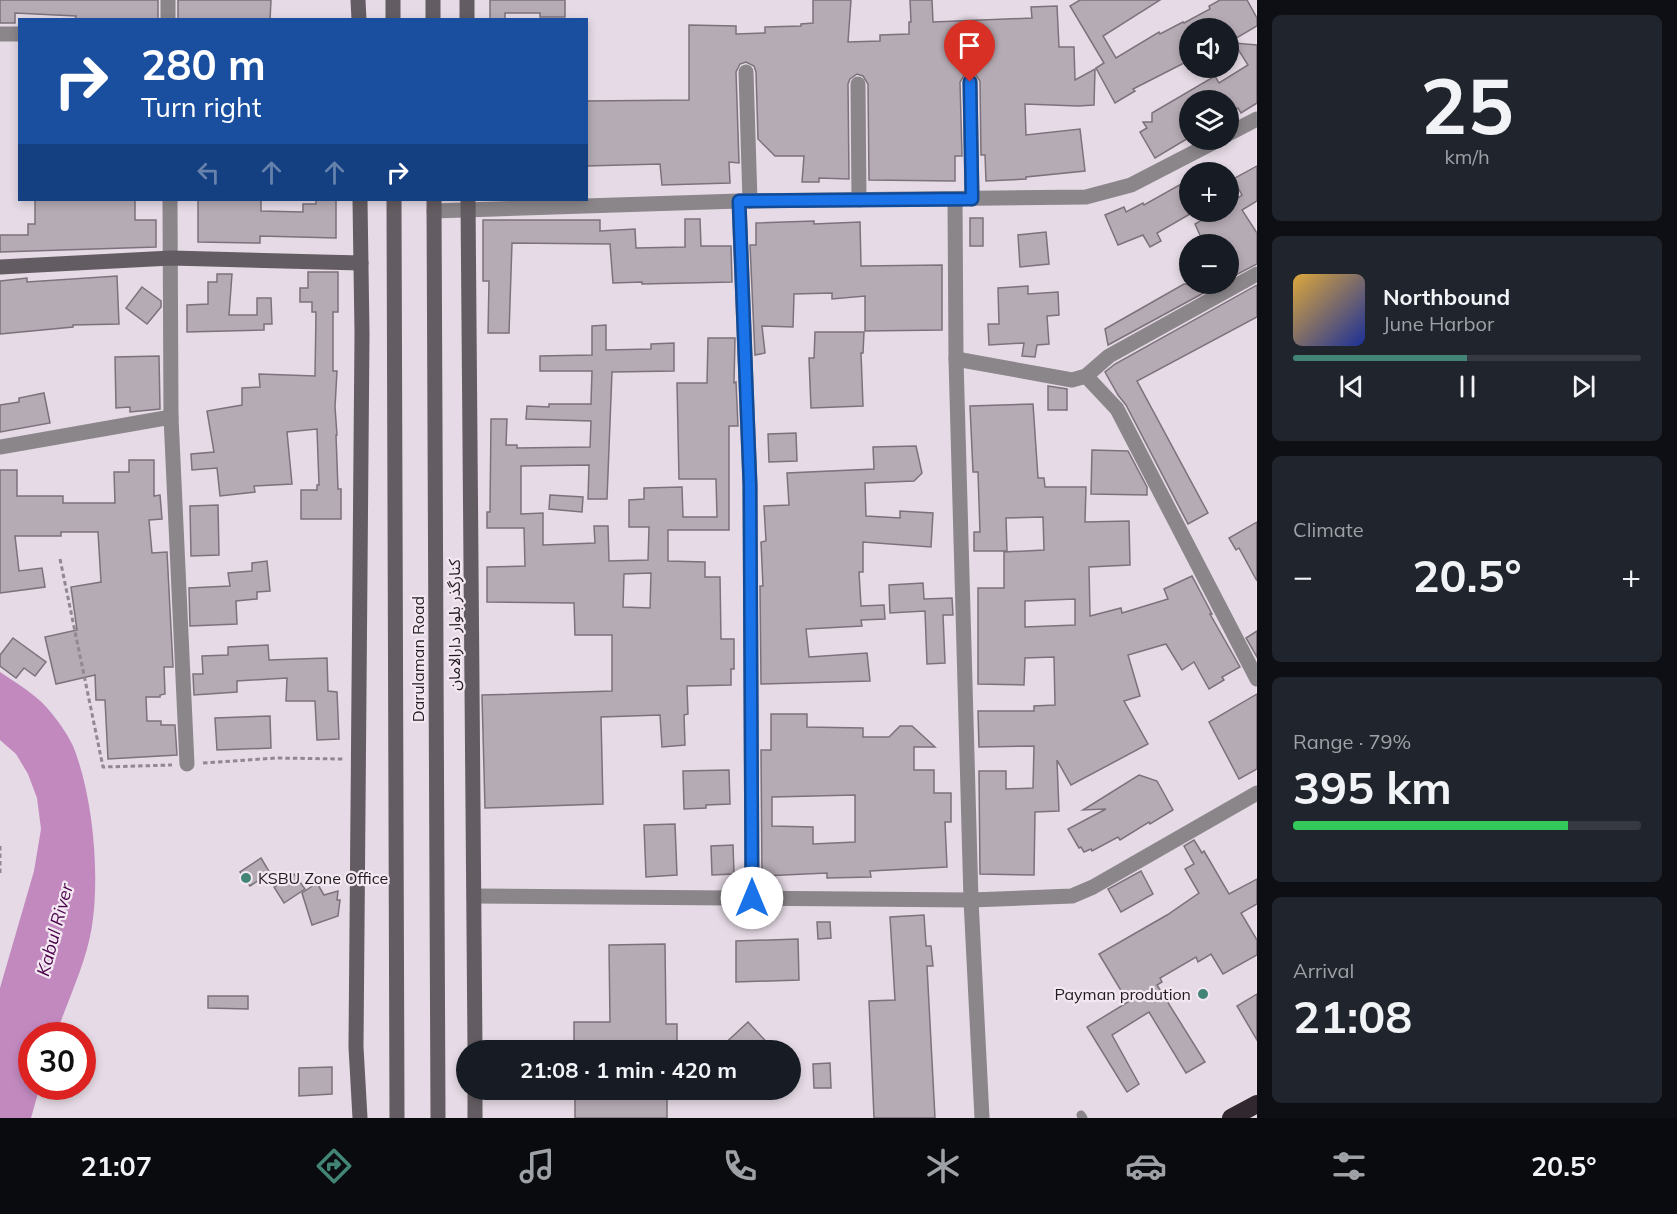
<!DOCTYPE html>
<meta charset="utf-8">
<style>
:root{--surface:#171b24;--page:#20242c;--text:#f1f3f6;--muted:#9ea1a6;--line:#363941;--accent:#428577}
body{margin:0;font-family:Mulish,"Noto Sans Arabic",sans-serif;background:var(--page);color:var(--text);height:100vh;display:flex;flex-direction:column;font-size:22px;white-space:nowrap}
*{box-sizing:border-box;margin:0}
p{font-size:20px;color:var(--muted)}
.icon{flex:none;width:33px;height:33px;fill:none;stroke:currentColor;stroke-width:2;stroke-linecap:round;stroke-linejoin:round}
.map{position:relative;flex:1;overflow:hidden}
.side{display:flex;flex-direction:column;gap:15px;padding:15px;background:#0d0f14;width:420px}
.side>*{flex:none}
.banner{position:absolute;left:18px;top:18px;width:570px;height:183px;border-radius:0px;box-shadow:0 3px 9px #0003;background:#1a4fa0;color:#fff;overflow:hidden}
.buttons{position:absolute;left:1179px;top:18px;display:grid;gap:12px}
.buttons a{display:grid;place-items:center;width:60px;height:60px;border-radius:50%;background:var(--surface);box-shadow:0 3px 9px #0003;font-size:30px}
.speed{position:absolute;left:18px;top:1022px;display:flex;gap:12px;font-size:30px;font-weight:700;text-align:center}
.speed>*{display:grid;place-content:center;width:78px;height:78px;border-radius:50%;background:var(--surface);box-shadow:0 3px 9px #0003;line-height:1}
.speed .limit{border:9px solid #d22;background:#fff;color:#111}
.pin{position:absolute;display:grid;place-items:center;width:51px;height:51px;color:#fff;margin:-62px -26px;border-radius:50% 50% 50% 0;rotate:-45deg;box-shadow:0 0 6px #0007}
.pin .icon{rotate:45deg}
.me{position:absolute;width:66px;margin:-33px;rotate:0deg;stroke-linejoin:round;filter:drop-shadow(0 0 4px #0008)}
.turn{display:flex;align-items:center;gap:21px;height:126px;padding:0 24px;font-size:27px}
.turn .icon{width:78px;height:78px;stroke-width:2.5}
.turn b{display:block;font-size:42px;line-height:51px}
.lanes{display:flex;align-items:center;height:57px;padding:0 24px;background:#0003;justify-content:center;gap:30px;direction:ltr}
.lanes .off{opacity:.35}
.big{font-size:45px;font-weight:700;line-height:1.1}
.side .tile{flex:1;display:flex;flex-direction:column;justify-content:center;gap:9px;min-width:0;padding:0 21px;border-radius:9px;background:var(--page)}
.side .dial{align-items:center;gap:0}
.dial b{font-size:78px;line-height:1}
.song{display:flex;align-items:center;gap:18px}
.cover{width:72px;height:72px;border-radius:9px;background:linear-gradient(135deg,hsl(40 70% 55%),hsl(230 70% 35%))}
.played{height:6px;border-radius:3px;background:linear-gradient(90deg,var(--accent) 50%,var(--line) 50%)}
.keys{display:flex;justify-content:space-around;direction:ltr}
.heat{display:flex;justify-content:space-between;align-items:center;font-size:33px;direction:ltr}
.charge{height:9px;border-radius:4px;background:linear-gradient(90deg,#34c759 79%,var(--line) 0)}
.trip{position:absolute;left:456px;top:1040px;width:345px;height:60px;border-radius:30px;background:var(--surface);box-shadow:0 3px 9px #0003;font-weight:700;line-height:60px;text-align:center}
.dock{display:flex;height:96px;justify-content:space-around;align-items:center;background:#090b0e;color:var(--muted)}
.dock .icon{width:42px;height:42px}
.dock .current{color:var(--accent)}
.dock b{font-size:27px;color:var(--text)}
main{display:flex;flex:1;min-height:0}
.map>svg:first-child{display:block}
.water{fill:#c289bf}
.building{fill:#b5abb4;stroke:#7c727b;stroke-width:1.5;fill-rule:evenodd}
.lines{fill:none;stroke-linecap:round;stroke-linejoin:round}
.path{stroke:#918991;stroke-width:3;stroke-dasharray:4.5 3;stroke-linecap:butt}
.lane{stroke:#8a868a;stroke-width:9}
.street{stroke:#8a868a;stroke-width:15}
.secondary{stroke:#635c62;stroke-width:15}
.highway{stroke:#30272f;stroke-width:18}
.route-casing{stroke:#114b97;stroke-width:15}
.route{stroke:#1a73e8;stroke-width:10}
.poi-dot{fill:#428577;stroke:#f3e8f2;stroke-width:2}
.labels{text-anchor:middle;stroke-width:4.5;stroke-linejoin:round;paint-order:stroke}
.street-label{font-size:16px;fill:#201c1f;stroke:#f3e8f2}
.poi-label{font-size:16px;fill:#201c1f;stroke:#f3e8f2;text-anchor:start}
.water-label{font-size:18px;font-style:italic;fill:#4b044b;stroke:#f3e8f2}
</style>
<main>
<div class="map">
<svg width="1257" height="1118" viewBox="0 0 1257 1118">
<rect width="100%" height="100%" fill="#e5dae5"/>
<path class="water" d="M0,672C19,685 39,696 53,715C60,724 68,735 73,746C93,795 100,874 92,926C86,964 68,999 56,1035H32V1086H40L31,1118H0V988L34,871L41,829L37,798L28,774L16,754L0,740Z"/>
<g class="building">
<polygon points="0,0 158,0 158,20 75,20 76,16 15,13 15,23 0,23"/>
<polygon points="178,0 271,0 270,20 178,20"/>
<polygon points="490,0 565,0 565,17 540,17 540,13 505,13 505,20 490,20"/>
<polygon points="813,0 851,0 848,42 880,41 880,35 909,34 909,22 911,22 910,0 932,0 933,22 1032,18 1031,7 1057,6 1059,47 1074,47 1075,80 1095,69 1094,105 1078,106 1025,104 1026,135 1080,129 1085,171 1026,177 1026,179 986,181 985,155 981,155 980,81 975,74 969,72 965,74 960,82 962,156 955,156 955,181 869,180 868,84 863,76 857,74 850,79 848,84 849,179 819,178 819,182 802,182 804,156 775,156 758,139 756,72 754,66 746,62 740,64 736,72 739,163 729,162 730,183 662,185 660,164 586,166 586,101 689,100 689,25 736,26 736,34 765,33 765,27 801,26 801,24 813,23"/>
<polygon points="1080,0 1160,0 1103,36 1116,58 1159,32 1160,34 1183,22 1184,23 1210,9 1209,6 1220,0 1247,0 1257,18 1257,26 1228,43 1228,28 1190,28 1190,60 1133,89 1135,91 1115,103 1096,68 1104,63 1070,6"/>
<polygon points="1234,43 1257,45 1257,103 1241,113 1238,108 1228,114 1228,100 1190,100 1190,137 1155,158 1140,132 1147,128 1143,122 1152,122 1152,113 1215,76 1219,83 1248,65"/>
<polygon points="1257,166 1257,201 1242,210 1257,233 1257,264 1228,279 1228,244 1204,244 1195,224 1215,212 1228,212 1228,187 1236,199 1242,195 1233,179"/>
<polygon points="1190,179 1190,214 1157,233 1161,241 1150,247 1143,235 1118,245 1105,215 1124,207 1126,212 1143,203 1144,205"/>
<polygon points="35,200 135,200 135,220 156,220 156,247 0,252 0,235 28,235 28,224 35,224"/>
<polygon points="198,200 261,200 261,211 303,212 303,204 316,204 316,200 336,200 336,238 260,236 260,243 198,242"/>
<rect x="970" y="218" width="13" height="28"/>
<polygon points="685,219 700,219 701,246 731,246 732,282 642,284 642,282 613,283 610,244 512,243 509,333 488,333 489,281 483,281 483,220 600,220 600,231 635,229 636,248 685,247"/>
<polygon points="814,221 814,224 860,222 861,266 942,265 942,330 865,331 865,296 832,299 832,293 794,294 793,327 762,326 765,353 755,355 750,245 756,245 756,223"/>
<polygon points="1046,232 1049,264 1020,267 1018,235"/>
<polygon points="308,272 338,272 338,312 333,312 333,371 337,371 335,407 337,435 336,435 338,489 341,489 341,519 301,519 301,490 317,490 317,485 319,485 317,429 287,432 292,484 254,486 255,492 220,496 217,468 192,470 191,454 214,452 207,411 242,405 242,388 260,387 259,374 315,376 316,312 312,312 312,302 300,302 300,288 308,288"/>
<polygon points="217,274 232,274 229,315 257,315 257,298 271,298 272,324 264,324 264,330 187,332 187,305 208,304 208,282 217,282"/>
<polygon points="117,276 119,324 73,325 73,327 0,334 0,281 27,278 27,282"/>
<polygon points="1184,284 1220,284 1108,345 1105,329"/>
<polygon points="1257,285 1257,317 1137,381 1208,513 1188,524 1126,405 1118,395 1105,372 1115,364"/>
<polygon points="1028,286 1028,294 1058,292 1059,315 1047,316 1049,344 1037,345 1035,357 1022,356 1024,343 989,345 988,324 999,324 998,288"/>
<polygon points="142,287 161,301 161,307 147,324 126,308"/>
<path d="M606,325V350L651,349V344L674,343V371L612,372L607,499H588L589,465L521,466V514L543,513V545L595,543L594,526H608L609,561L648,560L649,527H629V500L644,499V488L682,487L683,517H717L716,479H679L677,383H707L708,338H735L734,383L736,382L738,426H729V530H668V561L705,562V577H720L721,639H734V669H731V685L687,686L688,714L684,715L685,745L662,747L660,715L601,717L603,804L485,808L482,695L612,691V635H575L574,603L487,602V567L525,566L524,528H487V512H490L491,419H507L506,445H517V448L590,447L591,421L526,419L527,406L549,407V404H591L592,371H540V356L592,355V326ZM651,573L650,608L623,607L624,574Z"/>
<polygon points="815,332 864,332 863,353 861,353 863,406 811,408 809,358 814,358"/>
<polygon points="159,356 160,409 130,412 130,407 116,408 115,357"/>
<polygon points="1048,386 1067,389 1067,410 1048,410"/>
<polygon points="44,393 50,423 0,432 0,405 19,402 19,398"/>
<path d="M1033,404L1038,478H1044L1045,487H1086L1085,522L1129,521L1130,565L1089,567L1090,616L1121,608L1122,613L1168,599L1164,589L1192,576L1212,614H1210L1240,667L1222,677L1224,680L1209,689L1194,662L1182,670L1166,644L1128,655L1140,696L1124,701L1148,744L1071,785L1057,760L1059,811L1035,812L1034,875L980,874L979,771H1006V789L1033,788L1034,746L979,747L978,711H1034V706L1055,705L1054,657L1025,658L1024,685L978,684V588H1004V552L1044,550L1043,517L1006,518L1007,551H974V532H980L978,472H973L970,406ZM1075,599V625L1025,627V601Z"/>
<polygon points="796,433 797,461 769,462 768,434"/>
<polygon points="916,446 922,473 914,481 865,483 866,516 900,518 900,511 933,513 931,547 863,542 863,572 859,572 861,606 884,605 885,619 861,620 862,626 806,629 809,657 867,653 870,681 761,684 760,586 763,586 761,542 766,541 764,506 789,505 787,473 874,469 873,447"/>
<polygon points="1092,450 1128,451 1147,487 1147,495 1091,494"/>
<polygon points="129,460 154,460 154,496 160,495 162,519 149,520 152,553 167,552 173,667 164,667 165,694 160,695 160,697 146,697 147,721 161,721 161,725 175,725 177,755 108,759 105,700 96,700 95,675 56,684 45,637 77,630 71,587 101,582 98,532 61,532 61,536 15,536 19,571 42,568 45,587 0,593 0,470 17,470 17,496 63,496 63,503 115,503 114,472 129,472"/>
<polygon points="550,495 583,497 582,512 549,509"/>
<polygon points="218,505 219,555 191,556 190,506"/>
<polygon points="1257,522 1257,581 1239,548 1236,550 1229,538"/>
<polygon points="267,561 270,591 257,592 257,599 236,601 237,624 190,626 189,588 230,586 228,573 252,571 252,563"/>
<polygon points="923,583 924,599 952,598 953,615 943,615 945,663 927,664 925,611 890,613 889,585"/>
<polygon points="1257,631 1257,657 1246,638"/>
<polygon points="13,638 46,662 35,676 24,668 16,678 0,666 0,655"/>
<polygon points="268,645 269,660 327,658 328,691 337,692 339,739 317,740 315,701 286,701 287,678 237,681 237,692 194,695 193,674 203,674 202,656 228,655 228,647"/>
<polygon points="1257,694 1257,769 1239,779 1209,722"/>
<path d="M771,714H807V727L863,728V737H889L900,726H912L935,747H914V770H934V793H951V822H945L947,867L870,871L871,877L827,878V873L762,876L761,750H771ZM855,795V842L813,844V827L772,826V797Z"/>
<polygon points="270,716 271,748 217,750 215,718"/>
<polygon points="729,770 730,804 706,805 706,808 684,809 683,771"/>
<polygon points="1139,775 1157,781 1173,810 1150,824 1149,822 1120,840 1118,837 1092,851 1091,849 1084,852 1081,847 1079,848 1068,829 1106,809 1083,810"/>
<polygon points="675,824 677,875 646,877 644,825"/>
<polygon points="1194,840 1202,853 1204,851 1229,894 1257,879 1257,904 1241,913 1257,940 1257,955 1223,974 1211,954 1198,962 1196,957 1160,978 1162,982 1157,985 1205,1062 1186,1073 1149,1012 1112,1035 1139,1084 1127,1092 1087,1027 1128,1002 1099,954 1167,915 1199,893 1185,869 1194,864 1184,846"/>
<polygon points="733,845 734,874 712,875 711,846"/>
<polygon points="261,858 270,873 250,886 240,872"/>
<polygon points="1141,871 1153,894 1121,912 1108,889"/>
<polygon points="294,874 305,889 284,903 274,887"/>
<polygon points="317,883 324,895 338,891 337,900 340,900 338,916 312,925 302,893"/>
<polygon points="924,915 926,946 931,946 933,966 927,966 935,1118 874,1118 869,1001 895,1000 890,917"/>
<polygon points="817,922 830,922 831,938 818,939"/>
<polygon points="798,939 799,980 736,982 736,941"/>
<polygon points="665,944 666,1024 677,1024 677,1050 574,1050 574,1022 610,1022 609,945"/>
<polygon points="1257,994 1257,1040 1237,1006"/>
<polygon points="208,996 248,996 248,1009 208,1008"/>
<polygon points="748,1022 774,1050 718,1050"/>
<polygon points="830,1063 831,1088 814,1088 813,1064"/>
<polygon points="332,1067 332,1094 299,1096 299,1068"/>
<rect x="575" y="1089" width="92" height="29"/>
</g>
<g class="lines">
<g class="path">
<polyline points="60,559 103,767 172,765"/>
<polyline points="203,763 276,758 343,759"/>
<polyline points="0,846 0,874"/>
</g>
<polyline class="lane" points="1081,1115 1083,1118"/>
<g class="street">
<polyline points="168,0 168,20"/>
<polyline points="0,34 20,34"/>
<polyline points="746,72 750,201"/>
<polyline points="970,82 972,199"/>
<polyline points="858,84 859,200"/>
<polyline points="1228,134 1257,119"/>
<polyline points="955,199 956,359 971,900 982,1118"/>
<polyline points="170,200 171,417 187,764"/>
<polyline points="739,201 750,485 752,898"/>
<polyline points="434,211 739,201 1086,197 1131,185 1218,140"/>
<polyline points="956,359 1072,380 1086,376 1109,356 1257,274"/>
<polyline points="1086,376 1117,409 1257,679"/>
<polyline points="0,447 171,417"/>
<polyline points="474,896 971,900 1072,896 1093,887 1257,793"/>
</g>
<g class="secondary">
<polyline points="358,0 359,20"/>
<polyline points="393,0 393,20"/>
<polyline points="433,0 433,20"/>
<polyline points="467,0 467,20"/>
<polyline points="394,200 397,1118"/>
<polyline points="434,200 438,1118"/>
<polyline points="468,200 475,1050"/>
<polyline points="0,267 171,258 361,263"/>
<polyline points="475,1089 475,1118"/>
<polyline points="360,1118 356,1047 362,333 360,200"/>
</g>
<polyline class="highway" points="1231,1118 1257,1104"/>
</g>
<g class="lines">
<defs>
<polyline id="route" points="752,898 750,485 739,201 972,199 970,82"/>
</defs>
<use href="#route" class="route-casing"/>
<use href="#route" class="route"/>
</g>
<g class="poi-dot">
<circle cx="246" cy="878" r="6"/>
<circle cx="1203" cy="994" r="6"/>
</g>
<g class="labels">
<g class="street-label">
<text transform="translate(454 625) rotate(-90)" y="6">کنارگذر بلوار دارالامان</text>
<text transform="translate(418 659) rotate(-90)" y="6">Darulaman Road</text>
</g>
<g class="poi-label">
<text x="258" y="884">KSBU Zone Office</text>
<text x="1191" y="1000" text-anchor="end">Payman prodution</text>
</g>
<g class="water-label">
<text transform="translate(55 930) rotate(-75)" y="6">Kabul River</text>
</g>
</g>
</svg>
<div class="buttons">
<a><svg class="icon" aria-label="sound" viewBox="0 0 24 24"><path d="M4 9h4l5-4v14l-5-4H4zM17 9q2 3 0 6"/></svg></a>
<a><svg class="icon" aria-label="layers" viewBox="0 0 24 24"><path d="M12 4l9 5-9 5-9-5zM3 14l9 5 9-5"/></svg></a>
<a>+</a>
<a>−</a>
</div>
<div class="speed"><div class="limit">30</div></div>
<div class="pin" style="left:970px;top:82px;background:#d93025"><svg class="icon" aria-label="arrive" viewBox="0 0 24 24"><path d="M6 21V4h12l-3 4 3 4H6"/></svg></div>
<svg class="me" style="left:752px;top:898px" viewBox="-20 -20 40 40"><circle r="19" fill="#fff"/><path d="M0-13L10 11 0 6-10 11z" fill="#1a73e8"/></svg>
<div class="trip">21:08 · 1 min · 420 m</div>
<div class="banner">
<div class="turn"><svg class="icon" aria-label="right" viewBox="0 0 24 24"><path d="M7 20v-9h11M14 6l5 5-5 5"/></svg><div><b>280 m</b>Turn right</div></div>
<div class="lanes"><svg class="icon off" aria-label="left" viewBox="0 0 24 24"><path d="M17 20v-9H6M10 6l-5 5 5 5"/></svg><svg class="icon off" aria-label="ahead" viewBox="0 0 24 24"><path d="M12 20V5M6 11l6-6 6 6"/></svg><svg class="icon off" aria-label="ahead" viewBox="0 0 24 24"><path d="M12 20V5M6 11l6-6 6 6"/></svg><svg class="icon" aria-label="right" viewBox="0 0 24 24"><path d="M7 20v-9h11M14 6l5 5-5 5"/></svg></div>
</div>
</div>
<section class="side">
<div class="tile dial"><b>25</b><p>km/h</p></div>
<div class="tile">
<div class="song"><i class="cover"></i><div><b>Northbound</b><p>June Harbor</p></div></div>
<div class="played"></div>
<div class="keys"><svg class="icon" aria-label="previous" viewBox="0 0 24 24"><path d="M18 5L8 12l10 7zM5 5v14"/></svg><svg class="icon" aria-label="pause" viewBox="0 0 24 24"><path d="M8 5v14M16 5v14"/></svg><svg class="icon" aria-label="next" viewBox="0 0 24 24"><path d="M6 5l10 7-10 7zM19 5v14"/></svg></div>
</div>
<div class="tile"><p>Climate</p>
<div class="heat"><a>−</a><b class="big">20.5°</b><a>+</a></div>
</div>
<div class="tile"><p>Range · 79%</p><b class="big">395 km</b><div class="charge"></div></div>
<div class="tile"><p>Arrival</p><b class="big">21:08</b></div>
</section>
</main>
<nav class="dock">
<b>21:07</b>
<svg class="icon current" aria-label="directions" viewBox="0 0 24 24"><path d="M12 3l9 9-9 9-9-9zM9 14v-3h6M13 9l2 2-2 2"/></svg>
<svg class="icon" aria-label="music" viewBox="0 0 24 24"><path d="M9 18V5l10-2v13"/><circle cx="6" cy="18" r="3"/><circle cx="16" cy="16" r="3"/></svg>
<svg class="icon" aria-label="phone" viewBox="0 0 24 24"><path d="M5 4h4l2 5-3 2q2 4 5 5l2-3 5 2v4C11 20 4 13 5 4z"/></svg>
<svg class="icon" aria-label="climate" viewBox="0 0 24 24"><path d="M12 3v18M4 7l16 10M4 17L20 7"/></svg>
<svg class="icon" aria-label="car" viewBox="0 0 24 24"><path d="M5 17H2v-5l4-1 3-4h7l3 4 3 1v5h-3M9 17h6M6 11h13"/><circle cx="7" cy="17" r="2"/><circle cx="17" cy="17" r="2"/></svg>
<svg class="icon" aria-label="filters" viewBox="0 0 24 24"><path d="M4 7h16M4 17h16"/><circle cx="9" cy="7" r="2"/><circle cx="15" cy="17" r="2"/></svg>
<b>20.5°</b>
</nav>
